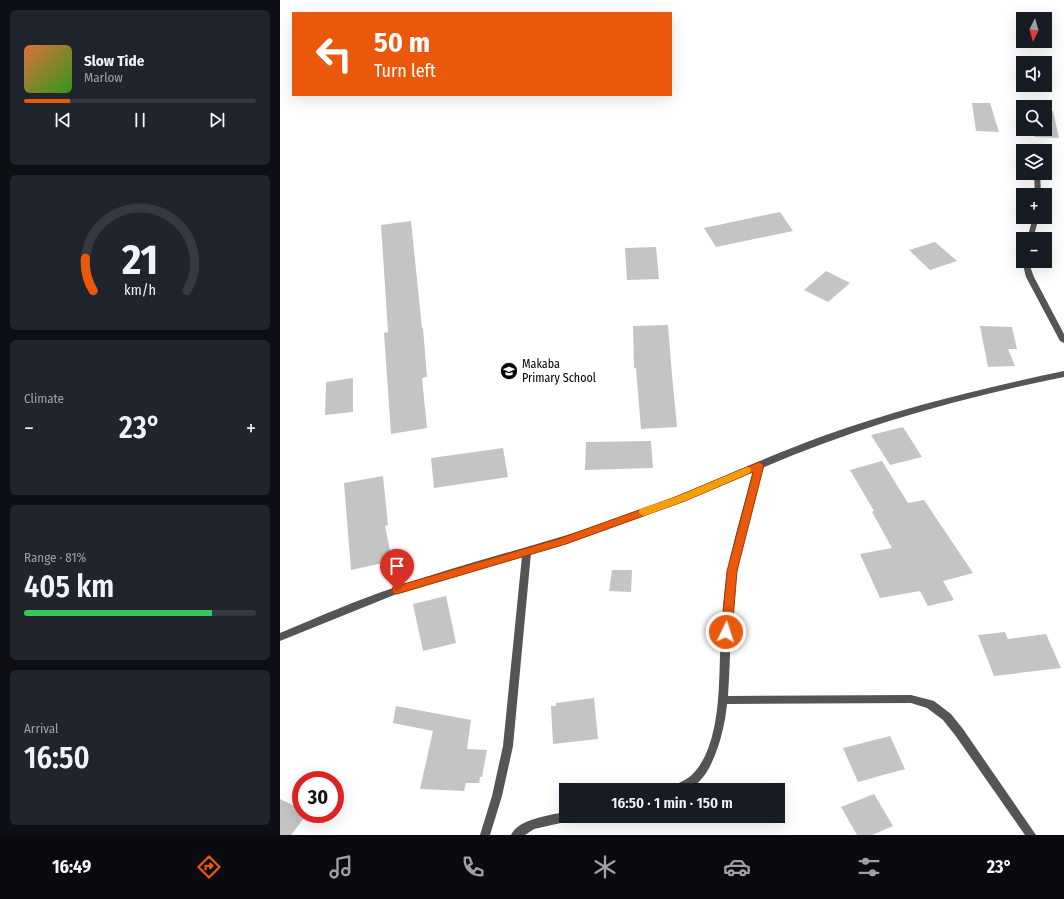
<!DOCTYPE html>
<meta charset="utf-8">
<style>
:root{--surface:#171b24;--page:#20242c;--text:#f1f3f6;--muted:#9ea1a6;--line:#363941;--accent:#ea580c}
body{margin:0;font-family:"Fira Sans Condensed",sans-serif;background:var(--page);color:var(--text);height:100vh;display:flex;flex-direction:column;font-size:15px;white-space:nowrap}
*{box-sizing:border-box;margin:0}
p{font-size:13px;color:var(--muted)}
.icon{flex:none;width:22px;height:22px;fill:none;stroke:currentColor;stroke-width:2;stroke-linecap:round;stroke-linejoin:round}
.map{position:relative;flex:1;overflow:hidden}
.details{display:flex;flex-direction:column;gap:10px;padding:10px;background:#0d0f14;width:280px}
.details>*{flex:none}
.top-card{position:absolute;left:12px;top:12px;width:380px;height:84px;border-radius:0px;box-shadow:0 4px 16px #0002;background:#ea580c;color:#fff;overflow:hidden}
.needle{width:26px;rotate:185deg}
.tools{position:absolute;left:736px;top:12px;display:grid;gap:8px}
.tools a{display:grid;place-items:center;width:36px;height:36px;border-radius:0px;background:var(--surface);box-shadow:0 4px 16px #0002;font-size:20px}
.speed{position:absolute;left:12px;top:771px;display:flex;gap:8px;font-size:20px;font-weight:700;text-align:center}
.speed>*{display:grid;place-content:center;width:52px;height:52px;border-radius:50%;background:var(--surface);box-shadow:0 4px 16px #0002;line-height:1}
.speed .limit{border:6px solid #d22;background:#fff;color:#111}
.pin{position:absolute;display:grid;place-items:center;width:34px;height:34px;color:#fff;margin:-41px -17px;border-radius:50% 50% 50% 0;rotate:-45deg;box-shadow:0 0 4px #0007}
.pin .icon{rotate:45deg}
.me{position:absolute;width:44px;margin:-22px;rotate:4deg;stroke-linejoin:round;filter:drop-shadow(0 0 3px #0008)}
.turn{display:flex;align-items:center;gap:14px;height:84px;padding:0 16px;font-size:18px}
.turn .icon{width:52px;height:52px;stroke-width:2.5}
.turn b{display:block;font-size:28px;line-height:34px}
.big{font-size:30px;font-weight:600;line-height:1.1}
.details .widget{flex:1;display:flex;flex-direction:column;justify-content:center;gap:6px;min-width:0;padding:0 14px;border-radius:6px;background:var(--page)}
.details .dial{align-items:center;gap:0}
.dial svg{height:104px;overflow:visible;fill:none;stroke:var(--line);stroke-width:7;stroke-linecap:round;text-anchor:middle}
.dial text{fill:var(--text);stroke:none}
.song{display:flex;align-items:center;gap:12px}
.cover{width:48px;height:48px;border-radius:6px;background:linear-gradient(135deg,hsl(20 70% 55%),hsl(110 70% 35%))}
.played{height:4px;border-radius:2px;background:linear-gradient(90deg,var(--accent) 20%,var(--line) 20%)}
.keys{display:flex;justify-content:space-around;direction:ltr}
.heat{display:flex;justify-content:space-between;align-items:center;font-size:22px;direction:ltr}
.charge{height:6px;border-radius:3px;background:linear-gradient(90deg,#34c759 81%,var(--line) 0)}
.trip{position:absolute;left:279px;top:783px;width:226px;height:40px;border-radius:0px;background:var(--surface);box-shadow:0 4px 16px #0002;font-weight:600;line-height:40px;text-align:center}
.tab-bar{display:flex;height:64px;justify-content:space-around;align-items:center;background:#090b0e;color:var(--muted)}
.tab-bar .icon{width:28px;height:28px}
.tab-bar .selected{color:var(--accent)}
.tab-bar b{font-size:18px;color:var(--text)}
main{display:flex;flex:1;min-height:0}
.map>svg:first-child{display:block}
.building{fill:#c4c4c4}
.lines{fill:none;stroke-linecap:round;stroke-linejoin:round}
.minor{fill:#555;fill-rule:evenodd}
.route{fill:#ea580c;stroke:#983908}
.slow{fill:#f59e0b}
.labels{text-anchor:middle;stroke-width:3;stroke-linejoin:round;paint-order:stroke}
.poi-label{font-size:12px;fill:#000;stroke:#fff;text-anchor:start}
</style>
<main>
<section class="details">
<div class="widget">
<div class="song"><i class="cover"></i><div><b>Slow Tide</b><p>Marlow</p></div></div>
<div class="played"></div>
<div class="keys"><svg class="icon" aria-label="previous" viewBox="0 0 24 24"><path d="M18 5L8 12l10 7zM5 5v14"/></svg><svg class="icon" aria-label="pause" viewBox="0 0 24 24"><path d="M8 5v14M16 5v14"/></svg><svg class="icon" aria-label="next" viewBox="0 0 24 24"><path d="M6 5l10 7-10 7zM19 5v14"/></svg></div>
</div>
<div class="widget dial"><svg viewBox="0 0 100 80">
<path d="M14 69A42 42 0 1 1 86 69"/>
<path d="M14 69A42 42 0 0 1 8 44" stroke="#ea580c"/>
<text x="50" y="56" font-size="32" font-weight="700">21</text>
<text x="50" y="72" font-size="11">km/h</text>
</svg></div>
<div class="widget"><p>Climate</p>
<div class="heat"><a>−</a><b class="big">23°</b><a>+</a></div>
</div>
<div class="widget"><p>Range · 81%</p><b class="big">405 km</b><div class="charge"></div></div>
<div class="widget"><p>Arrival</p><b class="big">16:50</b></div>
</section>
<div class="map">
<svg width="784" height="835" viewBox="0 0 784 835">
<rect width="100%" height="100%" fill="#fff"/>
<g class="building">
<polygon points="692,103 710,103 719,132 696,131"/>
<polygon points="765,110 773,111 779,138 755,137 754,129 765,129"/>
<polygon points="500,212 513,231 436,247 424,228"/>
<polygon points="131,221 142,328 143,328 147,377 142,378 147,428 111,434 104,333 108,332 101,225"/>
<polygon points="655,242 677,261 650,270 629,250"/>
<polygon points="376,247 379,279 347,280 345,248"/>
<polygon points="546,271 570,283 548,302 524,290"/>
<polygon points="388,325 392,375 397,427 361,429 356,368 354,368 353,326"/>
<polygon points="700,326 732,327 737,349 728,349 735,366 708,367"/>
<polygon points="73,378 73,412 45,415 46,382"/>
<polygon points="623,427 642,457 610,465 591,435"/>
<polygon points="371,441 373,468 305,470 306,442"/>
<polygon points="223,448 228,477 154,488 151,458"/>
<polygon points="602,461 628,503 644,500 693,573 663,581 674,600 648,606 640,591 600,598 580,554 612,548 592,512 594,511 570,470"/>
<polygon points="103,476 108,525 105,526 112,561 71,570 64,483"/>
<polygon points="332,570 352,570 351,592 329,591"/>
<polygon points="166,596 176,643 143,651 133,604"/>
<polygon points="725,632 728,639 766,634 781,668 714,676 698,635"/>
<polygon points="314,698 318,739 273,744 271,706 276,706 276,703"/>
<polygon points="116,706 191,720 187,749 207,750 202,777 200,777 199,783 186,783 184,791 140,789 153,731 113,723"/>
<polygon points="610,736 625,769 578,782 563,748"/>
<polygon points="594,794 613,826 592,835 577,835 561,807"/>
<polygon points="0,799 21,809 21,814 27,814 11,835 0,835"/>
</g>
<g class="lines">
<g class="minor">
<polygon points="754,173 760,173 761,195 755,195"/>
<polygon points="753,217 759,217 753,239 747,239"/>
<polygon points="743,259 743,261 748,261 754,277 784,334 784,343 780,341 746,277 742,261"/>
<path d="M784,371V377C680,398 580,426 482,468C473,502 462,536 457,571C450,612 451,654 448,696L631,695L654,701L671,714L683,729L756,835H745L675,735L663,720L647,708L631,703L447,704C445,728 433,782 406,790C402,791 395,790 391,790C394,784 402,782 408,778C417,772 424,759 428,749C439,720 439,686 440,656C441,637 442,617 444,598C448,555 462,514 473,472C401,503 327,531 251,553L233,746L222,796L210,835H200L212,796L223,746L242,556L119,593L0,641V633C38,617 77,600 116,587C191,561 268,543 343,517C411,492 475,461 543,436C621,408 703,388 784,371Z"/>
<path d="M286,812V816H295L294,820L254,829L245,835H231C238,819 270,815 286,812Z"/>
</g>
</g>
<polygon class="route" points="479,462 484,465 457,571 452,632 450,635 446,636 442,635 441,632 447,571 473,472 405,501 286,544 117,594 113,593 112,590 113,587 117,586 281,538 398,496"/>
<polygon class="slow" points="467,467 470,468 471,470 470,473 405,501 364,516 360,514 359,512 360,509 398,496"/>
<defs>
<symbol id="school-disc" viewBox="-11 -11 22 22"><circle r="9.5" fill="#000" stroke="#fff"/><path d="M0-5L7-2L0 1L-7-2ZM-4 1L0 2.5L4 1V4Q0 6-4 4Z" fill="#fff"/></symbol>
</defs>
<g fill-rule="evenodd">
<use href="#school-disc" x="219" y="361" width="20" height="20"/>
</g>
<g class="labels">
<g class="poi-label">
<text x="242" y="368">Makaba<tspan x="242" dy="14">Primary School</tspan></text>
</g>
</g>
</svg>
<div class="tools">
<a><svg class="needle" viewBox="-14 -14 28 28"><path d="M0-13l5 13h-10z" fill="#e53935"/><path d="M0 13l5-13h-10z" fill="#9ea1a6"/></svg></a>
<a><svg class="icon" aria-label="sound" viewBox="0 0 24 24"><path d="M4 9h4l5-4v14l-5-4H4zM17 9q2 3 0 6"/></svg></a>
<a><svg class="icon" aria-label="search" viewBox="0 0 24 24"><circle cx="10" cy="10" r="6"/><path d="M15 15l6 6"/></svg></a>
<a><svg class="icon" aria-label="layers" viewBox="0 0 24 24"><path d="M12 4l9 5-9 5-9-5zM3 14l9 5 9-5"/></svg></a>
<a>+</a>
<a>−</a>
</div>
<div class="speed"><div class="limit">30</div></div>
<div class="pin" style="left:117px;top:590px;background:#d93025"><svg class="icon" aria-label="arrive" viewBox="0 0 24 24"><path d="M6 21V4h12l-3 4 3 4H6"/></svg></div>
<svg class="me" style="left:446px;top:632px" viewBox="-20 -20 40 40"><circle r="17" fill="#ea580c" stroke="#fff" stroke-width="3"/><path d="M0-11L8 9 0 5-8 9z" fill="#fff"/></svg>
<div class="trip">16:50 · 1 min · 150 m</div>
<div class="top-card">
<div class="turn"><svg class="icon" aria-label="left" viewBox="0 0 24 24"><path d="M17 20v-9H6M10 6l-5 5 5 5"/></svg><div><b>50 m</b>Turn left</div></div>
</div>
</div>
</main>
<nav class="tab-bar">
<b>16:49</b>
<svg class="icon selected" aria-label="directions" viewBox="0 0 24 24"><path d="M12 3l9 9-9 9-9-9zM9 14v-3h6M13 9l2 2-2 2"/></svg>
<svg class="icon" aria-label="music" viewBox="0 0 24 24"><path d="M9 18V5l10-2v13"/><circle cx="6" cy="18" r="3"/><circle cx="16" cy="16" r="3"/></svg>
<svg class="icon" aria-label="phone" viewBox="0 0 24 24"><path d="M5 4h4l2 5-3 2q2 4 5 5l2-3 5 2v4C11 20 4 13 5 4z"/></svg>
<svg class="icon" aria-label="climate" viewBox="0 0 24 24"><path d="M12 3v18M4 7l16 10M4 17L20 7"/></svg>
<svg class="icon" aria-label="car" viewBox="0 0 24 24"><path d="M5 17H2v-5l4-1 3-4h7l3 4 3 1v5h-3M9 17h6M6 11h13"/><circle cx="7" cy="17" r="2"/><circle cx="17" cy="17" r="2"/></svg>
<svg class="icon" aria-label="filters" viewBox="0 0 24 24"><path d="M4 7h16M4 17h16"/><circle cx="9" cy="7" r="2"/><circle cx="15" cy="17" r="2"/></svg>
<b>23°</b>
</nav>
